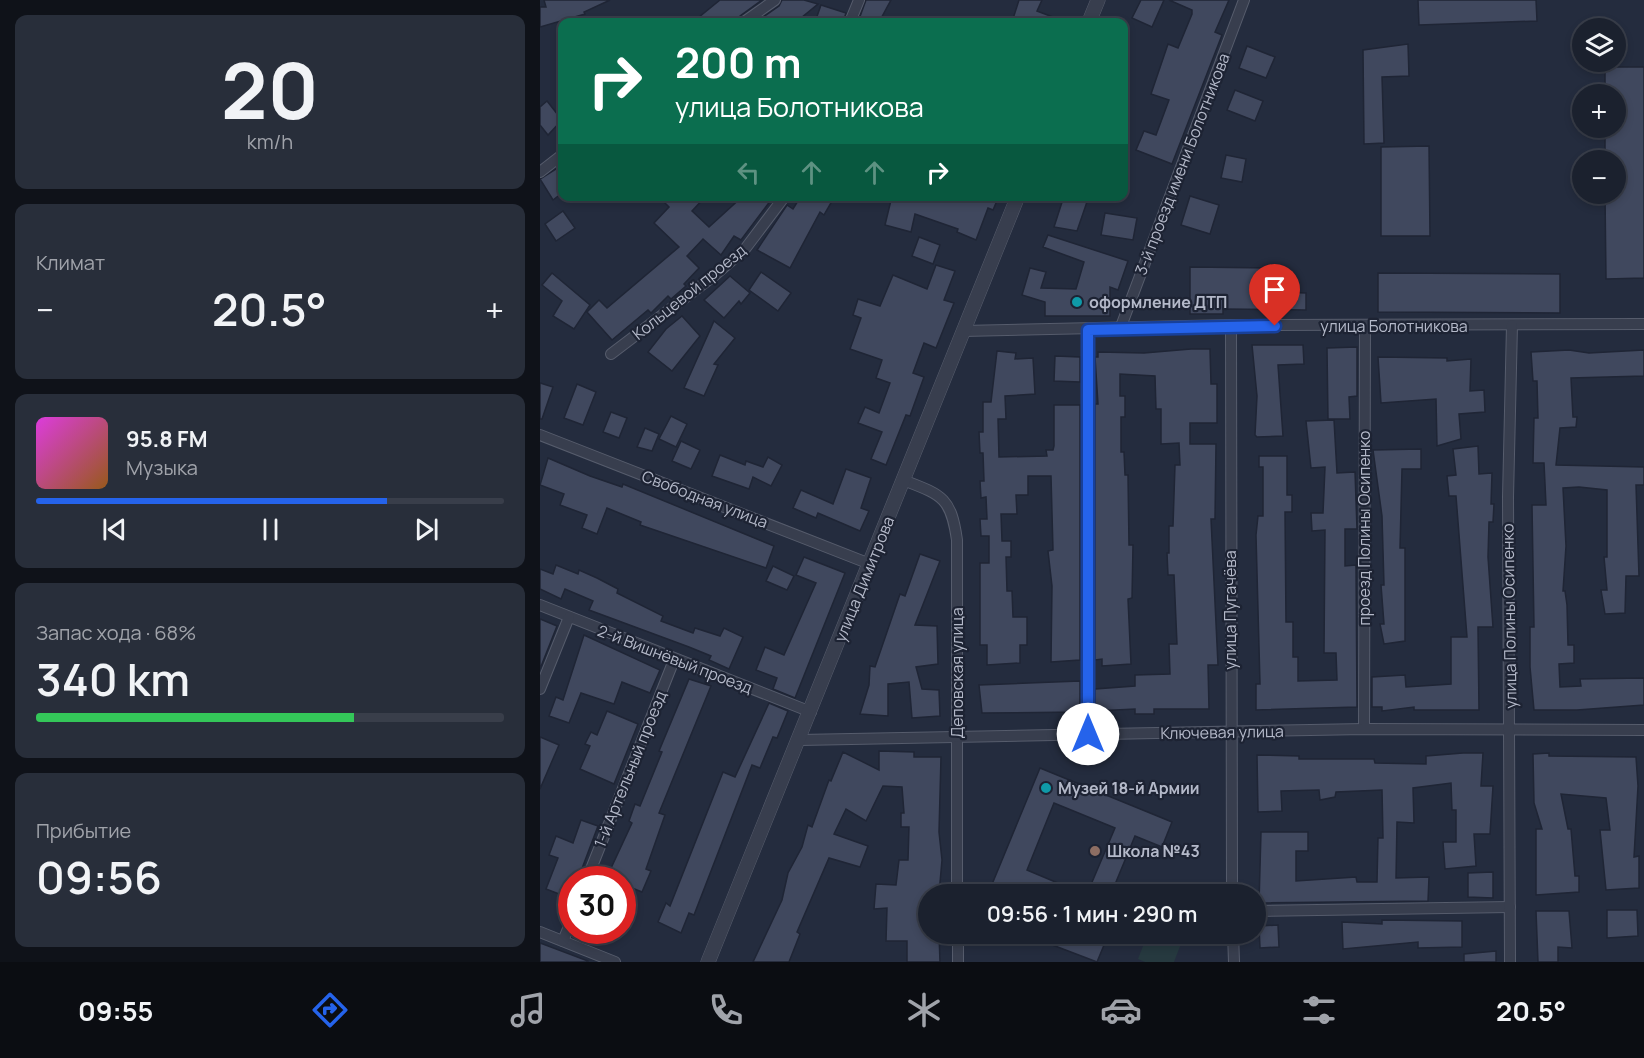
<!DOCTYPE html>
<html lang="ru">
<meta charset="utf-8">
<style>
:root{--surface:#1b212e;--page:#282e3a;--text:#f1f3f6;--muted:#a0a3aa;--line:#393e4a;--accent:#2563eb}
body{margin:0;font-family:Manrope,sans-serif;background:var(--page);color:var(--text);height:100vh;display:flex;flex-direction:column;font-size:22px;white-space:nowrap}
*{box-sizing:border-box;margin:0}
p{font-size:20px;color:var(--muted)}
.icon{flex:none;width:33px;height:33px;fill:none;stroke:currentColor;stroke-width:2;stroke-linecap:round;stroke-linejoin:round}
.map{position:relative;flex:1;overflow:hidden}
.drawer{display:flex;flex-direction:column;gap:15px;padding:15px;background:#0f1219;width:540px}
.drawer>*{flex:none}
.banner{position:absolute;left:18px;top:18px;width:570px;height:183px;border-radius:12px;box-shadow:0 3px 9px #0003,0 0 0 2px var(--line);background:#0b6e4f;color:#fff;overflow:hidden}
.fabs{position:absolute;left:1032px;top:18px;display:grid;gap:12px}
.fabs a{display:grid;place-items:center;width:54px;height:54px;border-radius:50%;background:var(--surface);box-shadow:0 3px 9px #0003,0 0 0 2px var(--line);font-size:30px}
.speed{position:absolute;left:18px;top:866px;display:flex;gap:12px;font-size:30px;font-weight:700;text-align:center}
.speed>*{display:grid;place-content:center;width:78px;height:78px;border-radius:50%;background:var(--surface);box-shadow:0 3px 9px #0003,0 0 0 2px var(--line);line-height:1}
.speed .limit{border:9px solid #d22;background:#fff;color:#111}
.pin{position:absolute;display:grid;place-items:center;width:51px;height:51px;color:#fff;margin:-62px -26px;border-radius:50% 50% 50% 0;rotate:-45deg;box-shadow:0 0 6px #0007}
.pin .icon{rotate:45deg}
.me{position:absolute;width:66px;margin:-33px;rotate:0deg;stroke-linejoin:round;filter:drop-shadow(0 0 4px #0008)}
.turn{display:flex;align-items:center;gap:21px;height:126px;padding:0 18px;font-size:27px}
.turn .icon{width:78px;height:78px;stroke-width:2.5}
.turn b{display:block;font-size:42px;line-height:51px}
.lanes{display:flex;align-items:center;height:57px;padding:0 18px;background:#0003;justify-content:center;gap:30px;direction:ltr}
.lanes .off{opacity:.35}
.big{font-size:45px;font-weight:600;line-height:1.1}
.drawer .card{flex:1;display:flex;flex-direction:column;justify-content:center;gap:9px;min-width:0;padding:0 21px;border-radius:12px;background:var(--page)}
.drawer .dial{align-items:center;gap:0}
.dial b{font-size:78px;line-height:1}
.song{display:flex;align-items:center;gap:18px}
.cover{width:72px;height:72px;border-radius:9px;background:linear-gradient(135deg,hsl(300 70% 55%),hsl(30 70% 35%))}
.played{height:6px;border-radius:3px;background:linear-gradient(90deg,var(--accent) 75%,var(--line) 75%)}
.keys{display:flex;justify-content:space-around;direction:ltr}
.heat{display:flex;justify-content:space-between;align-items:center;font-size:33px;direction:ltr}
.charge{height:9px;border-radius:4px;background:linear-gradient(90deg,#34c759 68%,var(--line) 0)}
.trip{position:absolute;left:378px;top:884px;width:348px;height:60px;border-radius:30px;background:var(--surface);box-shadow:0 3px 9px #0003,0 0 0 2px var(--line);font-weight:600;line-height:60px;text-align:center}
.tab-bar{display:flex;height:96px;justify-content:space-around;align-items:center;background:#0b0d12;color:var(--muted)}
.tab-bar .icon{width:42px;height:42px}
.tab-bar .current{color:var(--accent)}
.tab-bar b{font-size:27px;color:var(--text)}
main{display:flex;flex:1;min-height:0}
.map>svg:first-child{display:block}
.green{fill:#26393f}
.building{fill:#40485e;stroke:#1f2535;stroke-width:1.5}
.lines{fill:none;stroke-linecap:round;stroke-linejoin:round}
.minor-casing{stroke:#565c6c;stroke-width:12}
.tertiary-casing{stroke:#565c6c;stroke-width:15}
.minor{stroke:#383e4e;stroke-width:10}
.tertiary{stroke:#383e4e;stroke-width:14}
.route-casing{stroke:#184099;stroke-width:15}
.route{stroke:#2563eb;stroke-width:10}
.culture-dot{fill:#0f9aa8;stroke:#1d2333;stroke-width:2}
.education-dot{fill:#8d6e63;stroke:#1d2333;stroke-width:2}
.labels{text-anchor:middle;stroke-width:4.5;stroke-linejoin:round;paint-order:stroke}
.street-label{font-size:16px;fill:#b4b9c9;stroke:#1d2333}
.poi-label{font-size:16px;font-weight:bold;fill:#b4b9c9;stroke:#1d2333;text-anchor:start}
</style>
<main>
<section class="drawer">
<div class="card dial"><b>20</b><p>km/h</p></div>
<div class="card"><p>Климат</p>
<div class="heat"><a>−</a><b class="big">20.5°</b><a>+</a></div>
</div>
<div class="card">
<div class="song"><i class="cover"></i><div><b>95.8 FM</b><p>Музыка</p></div></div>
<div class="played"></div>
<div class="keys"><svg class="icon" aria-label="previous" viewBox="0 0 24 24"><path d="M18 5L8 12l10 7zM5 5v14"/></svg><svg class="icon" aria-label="pause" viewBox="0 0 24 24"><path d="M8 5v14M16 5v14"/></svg><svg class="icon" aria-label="next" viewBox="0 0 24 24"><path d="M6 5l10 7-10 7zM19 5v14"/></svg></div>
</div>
<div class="card"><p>Запас хода · 68%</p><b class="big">340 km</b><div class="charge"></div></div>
<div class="card"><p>Прибытие</p><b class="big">09:56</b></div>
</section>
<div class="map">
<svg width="1104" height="962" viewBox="0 0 1104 962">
<rect width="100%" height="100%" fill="#242c3e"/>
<polygon class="green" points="608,933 645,933 634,962 605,962 598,959"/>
<g class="building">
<polygon points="4,0 70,0 44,12 45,14 0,27 0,7 6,7"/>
<polygon points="180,0 222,0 200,16 197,22 153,22"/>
<polygon points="242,0 264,0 278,4 256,22 216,22 239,6"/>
<polygon points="326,0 351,0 339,22 318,22"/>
<polygon points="479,0 502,0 497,11 526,22 472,22"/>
<polygon points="601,0 624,0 612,27 592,18"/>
<polygon points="629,0 689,0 675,32 682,35 632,164 596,150 604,131 616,135 629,100 611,94 628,44 638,48 652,14 652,10"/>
<polygon points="878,0 996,0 997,21 879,25"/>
<polygon points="281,5 306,13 303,22 275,22"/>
<polygon points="868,44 869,76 842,77 844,143 824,144 823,50"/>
<polygon points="707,46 735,57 726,78 699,68"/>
<polygon points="1065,67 1104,67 1104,278 1066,279 1065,194 1076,194 1076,160 1065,160 1065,128 1076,128 1076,94 1065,94"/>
<polygon points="695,90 723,101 715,121 687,110"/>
<polygon points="7,101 22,120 8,135 0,125 0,107"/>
<polygon points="889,146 890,236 841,236 841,147"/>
<polygon points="686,155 706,159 702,182 681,178"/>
<polygon points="19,167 22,173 22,193 13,200 0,179"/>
<polygon points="131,196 166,196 152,211 169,227 203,196 234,196 201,240 194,236 181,255 163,239 147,256 159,268 144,284 146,286 131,299 128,296 111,313 108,310 72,340 47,312 59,300 67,308 139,247 114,223 129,207 125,203"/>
<polygon points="261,196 295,196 284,215 280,212 250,268 217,250 247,205 253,209"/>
<polygon points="352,196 459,196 453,210 448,208 436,240 417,232 418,229 375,214 371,232 345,225"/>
<polygon points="524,196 549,196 537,231 514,227"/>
<polygon points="650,196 679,205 670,234 641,225"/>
<polygon points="23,211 35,228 16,241 5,224"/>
<polygon points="565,213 597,218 593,240 561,235"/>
<polygon points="508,235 588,261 578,290 570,287 570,316 505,316 505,302 482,295 490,268 506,272 501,288 536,289 544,262 503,247"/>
<polygon points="379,237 400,245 393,264 372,256"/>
<polygon points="396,265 415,271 404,300 414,303 396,348 384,343 373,373 384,377 370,416 366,415 346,465 331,459 342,432 318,423 325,407 339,413 350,383 336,378 342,360 310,349 321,318 313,315 318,299 340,306 353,275 387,289"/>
<polygon points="650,267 741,268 741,292 766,293 766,310 683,309 683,314 650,314"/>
<polygon points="221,272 251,293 238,311 209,290"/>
<polygon points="12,273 50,305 34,329 13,316 22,301 2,285"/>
<polygon points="838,273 1020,274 1020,313 838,312"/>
<polygon points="190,276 210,293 201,304 199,301 184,318 164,300"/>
<polygon points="142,316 160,336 132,371 108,352 126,329"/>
<polygon points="174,321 195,338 174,364 178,365 164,396 144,388"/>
<polygon points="712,345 763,345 764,364 738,365 743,436 717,437 715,435 717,396"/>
<polygon points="817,347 817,396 809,397 810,419 788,419 787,348"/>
<polygon points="651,349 670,349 671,384 677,384 677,423 650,423 650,444 676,444 675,519 671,519 678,665 668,665 669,709 614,709 614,714 595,714 595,709 555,711 555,689 595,686 595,675 630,674 629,644 637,644 634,575 628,575 627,553 629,553 629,526 633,526 635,465 640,465 639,443 621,444 621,409 616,409 615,376 580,374 580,396 585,396 585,417 581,417 581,452 584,452 585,475 588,475 589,545 593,545 592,598 588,599 591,664 562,666 562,659 555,660 555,404 558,404 555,357 558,357 558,352 604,353"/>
<polygon points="1029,350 1049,353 1104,350 1104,376 1031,378 1033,417 1037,417 1036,427 1020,428 1016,465 1104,467 1104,485 1096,485 1099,576 1086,576 1085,613 1065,614 1061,590 1067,590 1064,557 1067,557 1067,490 1039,487 1023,488 1026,546 1023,591 1025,591 1027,605 1028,645 1034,645 1034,663 1019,664 1020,687 1041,686 1040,679 1104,678 1104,705 1037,710 994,710 990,667 990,627 994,627 992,505 1006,505 1004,463 993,463 994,418 998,418 997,381 993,381 991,352"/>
<polygon points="457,351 476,353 475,359 493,358 495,394 465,396 466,419 458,419 459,457 507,456 506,450 513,450 514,446 514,405 540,405 540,660 511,662 512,586 508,551 513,550 511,476 488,476 488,495 476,495 477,514 461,514 462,541 471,541 471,557 466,557 467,591 472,591 473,617 487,617 487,645 480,645 480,663 447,665 447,645 440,645 440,563 449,563 449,536 441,536 440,519 447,519 446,497 441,498 440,481 444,481 443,453 440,453 439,432 443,432 443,402 451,402"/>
<polygon points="515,356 540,357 540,382 514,381"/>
<polygon points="838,357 907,358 907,361 931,359 930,391 944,390 945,412 919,414 921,439 897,446 896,399 841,403"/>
<polygon points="0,383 13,387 2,419 0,419"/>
<polygon points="37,384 56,392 43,425 24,418"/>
<polygon points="71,412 87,418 79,438 63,432"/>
<polygon points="131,416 147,424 136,447 119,439"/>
<polygon points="794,420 797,473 815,472 817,529 805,529 805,566 816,565 817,707 716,710 716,684 720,684 716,535 718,516 723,516 723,467 719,467 719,456 747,456 747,495 752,495 752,512 745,512 746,622 753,622 753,657 758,657 758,681 797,680 796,653 784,653 785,530 772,531 771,513 783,513 785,467 771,468 766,421"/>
<polygon points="105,428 119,434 112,451 97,447"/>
<polygon points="141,441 160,450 151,469 132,461"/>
<polygon points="938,446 939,474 952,473 951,504 954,504 953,522 949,522 948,557 953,627 938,627 939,710 874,710 874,707 842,711 842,707 832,707 832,677 865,675 866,687 911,684 911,637 927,637 916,496 909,496 907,476 916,475 913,449"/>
<polygon points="881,449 881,469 862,469 860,548 865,548 865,641 844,644 840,624 844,624 841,585 844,585 842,516 833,450"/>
<polygon points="180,455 205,465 206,461 223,467 228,457 242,465 231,486 213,477 209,489 172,476"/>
<polygon points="8,458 50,476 82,487 83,484 234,546 226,568 100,525 101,522 67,508 57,534 42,528 47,515 20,505 24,494 0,485"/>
<polygon points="306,469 331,478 321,508 329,511 320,531 278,513 276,518 253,508 261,490 293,504"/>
<polygon points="380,554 400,561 375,625 397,626 398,664 376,667 382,689 399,690 400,716 372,718 369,682 348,684 348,716 320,714 329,685 330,666 335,667 360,594 365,596"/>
<polygon points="264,557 305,573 255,698 233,689 237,678 216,670 225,647 244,655 276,583 256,575"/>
<polygon points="16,565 38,574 39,570 57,578 78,589 77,593 123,616 121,621 153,633 155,628 180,636 184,628 203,637 189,669 169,660 171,656 149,647 49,610 53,601 25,589 21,599 0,589 0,569 13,574"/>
<polygon points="233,566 254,576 247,590 226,581"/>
<polygon points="0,619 17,626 0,669"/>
<polygon points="44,635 120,670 110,693 82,682 74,704 41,693 29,723 9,716 16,697 23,700"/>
<polygon points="149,679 171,686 119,813 125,815 106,869 111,871 102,892 82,884 82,879 66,879 92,823 89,821 95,804 100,806 122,752 119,751"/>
<polygon points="540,681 540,712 442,713 439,685"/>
<polygon points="229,703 248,711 237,738 233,737 220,768 212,765 154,915 149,913 141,933 118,922 126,903 130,906 183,772 195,777"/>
<polygon points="67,711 98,724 74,784 40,769 50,746 45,744 51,732 57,735"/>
<polygon points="0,737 19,745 0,789"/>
<polygon points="339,751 374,752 374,757 401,757 399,832 402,860 399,894 388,894 388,933 399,933 400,962 367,962 367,941 346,941 347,908 334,909 336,884 356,885 359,860 368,860 369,827 361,827 361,813 364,813 362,787 343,786 326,821 306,809 294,834 328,846 320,867 289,858 257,932 260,934 249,962 213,962 242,900 248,873 262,847 268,825 272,827 289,780 291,781 303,752 339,770"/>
<polygon points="923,753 943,753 941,786 953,786 950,834 934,834 936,866 905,869 903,842 916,842 916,810 912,810 911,783 873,788 874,823 857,822 856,878 889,877 888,901 719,903 721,832 768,832 768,851 756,851 756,881 816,877 817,882 837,882 838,838 843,838 842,790 796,792 795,797 780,800 779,790 741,791 742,811 718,812 717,755 759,756 759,759 834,759 835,763 886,764 886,756"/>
<polygon points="1009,753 1009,756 1096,757 1098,786 1094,857 1099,856 1099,888 1066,890 1060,830 1070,830 1066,798 1021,794 1028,829 1031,829 1035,876 1039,876 1039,892 996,895 996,829 1002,829 994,803 993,754"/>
<polygon points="500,768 632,822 622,847 595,836 571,894 547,894 575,828 514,803 487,870 544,894 490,894 479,889 477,894 448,894"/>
<polygon points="41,820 58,826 38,879 32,879 32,899 6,889 18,858 9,855 16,836 33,843"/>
<polygon points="953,872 953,898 928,897 928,873"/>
<polygon points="1067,910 1097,910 1098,936 1067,938"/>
<polygon points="996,911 1029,911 1032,948 1018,947 1018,962 998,962"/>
<polygon points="842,920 922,921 922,947 878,948 878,942 803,949 802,922 842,924"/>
<polygon points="738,925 739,947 720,948 719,926"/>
<polygon points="481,933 569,933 557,962"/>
<polygon points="0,943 48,961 48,962 0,962"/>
<polygon points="956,951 956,962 924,962 924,954"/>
</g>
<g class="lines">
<defs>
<g id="minor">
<polyline points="204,22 235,0"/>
<polyline points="310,22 319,0"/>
<polyline points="0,172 22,155"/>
<polyline points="691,325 692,894"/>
<polyline points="580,329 704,0"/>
<polyline points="423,331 691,325 1104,324"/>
<polyline points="71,354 175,275 205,249 245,196"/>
<polyline points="0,435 330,564"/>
<path d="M363,480C402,495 411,497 417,540V894"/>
<polyline points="0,605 271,712"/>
<polyline points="0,689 29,617"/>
<polyline points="824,729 825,326"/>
<polyline points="548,734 548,330"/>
<polyline points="260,740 824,729 1104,730"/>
<polyline points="47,879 134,660"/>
<polyline points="716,911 970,907"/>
<polyline points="0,932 75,962"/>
<polyline points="418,933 418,962"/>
<polyline points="693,933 694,962"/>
<polyline points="23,941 32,919"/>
<polyline points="970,962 968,497 972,325"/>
</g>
<g id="tertiary">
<polyline points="549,22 558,0"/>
<polyline points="168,962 478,196"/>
</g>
</defs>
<use href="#minor" class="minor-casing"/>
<use href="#tertiary" class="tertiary-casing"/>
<use href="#minor" class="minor"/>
<use href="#tertiary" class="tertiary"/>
</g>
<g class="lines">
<defs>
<polyline id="route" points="548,734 548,330 735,326"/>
</defs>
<use href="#route" class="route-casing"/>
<use href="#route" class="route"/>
</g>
<g class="culture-dot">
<circle cx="537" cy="302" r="6"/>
<circle cx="506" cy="788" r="6"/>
</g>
<circle class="education-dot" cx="555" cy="851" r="6"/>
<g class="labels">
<g class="street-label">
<text transform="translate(642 164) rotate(-69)" y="6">3-й проезд имени Болотникова</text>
<text transform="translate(149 292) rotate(-39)" y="6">Кольцевой проезд</text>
<text x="854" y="332">улица Болотникова</text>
<text transform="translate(165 499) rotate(21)" y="6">Свободная улица</text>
<text transform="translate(824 528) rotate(-90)" y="6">проезд Полины Осипенко</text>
<text transform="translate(324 579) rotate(-68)" y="6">улица Димитрова</text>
<text transform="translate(690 610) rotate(-90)" y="6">улица Пугачёва</text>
<text transform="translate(969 616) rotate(-91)" y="6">улица Полины Осипенко</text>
<text transform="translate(135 659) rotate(21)" y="6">2-й Вишнёвый проезд</text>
<text transform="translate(417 673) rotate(-90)" y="6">Деповская улица</text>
<text transform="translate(682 732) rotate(-1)" y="6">Ключевая улица</text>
<text transform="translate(90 769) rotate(-68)" y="6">1-й Артельный проезд</text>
</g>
<g class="poi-label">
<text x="549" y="308">оформление ДТП</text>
<text x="518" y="794">Музей 18-й Армии</text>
<text x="567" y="857">Школа №43</text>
</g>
</g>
</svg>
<div class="fabs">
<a><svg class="icon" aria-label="layers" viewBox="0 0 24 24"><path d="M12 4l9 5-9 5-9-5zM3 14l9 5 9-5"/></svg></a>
<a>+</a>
<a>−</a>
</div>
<div class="speed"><div class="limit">30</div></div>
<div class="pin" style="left:735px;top:326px;background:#d93025"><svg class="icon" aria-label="arrive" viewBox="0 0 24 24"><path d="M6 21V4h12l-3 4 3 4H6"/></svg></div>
<svg class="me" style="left:548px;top:734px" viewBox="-20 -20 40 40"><circle r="19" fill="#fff"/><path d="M0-13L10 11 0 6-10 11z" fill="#2563eb"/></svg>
<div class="trip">09:56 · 1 мин · 290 m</div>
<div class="banner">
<div class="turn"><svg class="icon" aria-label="right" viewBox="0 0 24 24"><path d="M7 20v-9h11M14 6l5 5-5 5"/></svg><div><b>200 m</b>улица Болотникова</div></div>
<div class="lanes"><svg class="icon off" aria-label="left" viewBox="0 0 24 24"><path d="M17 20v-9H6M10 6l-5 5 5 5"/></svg><svg class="icon off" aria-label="ahead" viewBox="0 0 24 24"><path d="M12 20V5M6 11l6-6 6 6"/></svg><svg class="icon off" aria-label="ahead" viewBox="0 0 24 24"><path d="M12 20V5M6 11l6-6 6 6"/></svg><svg class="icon" aria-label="right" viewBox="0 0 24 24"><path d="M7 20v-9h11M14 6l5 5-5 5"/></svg></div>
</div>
</div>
</main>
<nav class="tab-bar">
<b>09:55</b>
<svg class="icon current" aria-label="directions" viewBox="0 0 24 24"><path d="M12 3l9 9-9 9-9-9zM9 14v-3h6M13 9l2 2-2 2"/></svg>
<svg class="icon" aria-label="music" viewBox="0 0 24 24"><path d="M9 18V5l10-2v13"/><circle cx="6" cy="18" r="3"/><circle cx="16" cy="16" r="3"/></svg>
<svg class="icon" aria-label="phone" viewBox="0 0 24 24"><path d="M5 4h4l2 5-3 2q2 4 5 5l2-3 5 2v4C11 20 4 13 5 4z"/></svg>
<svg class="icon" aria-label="climate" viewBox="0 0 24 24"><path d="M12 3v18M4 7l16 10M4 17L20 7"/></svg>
<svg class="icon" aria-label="car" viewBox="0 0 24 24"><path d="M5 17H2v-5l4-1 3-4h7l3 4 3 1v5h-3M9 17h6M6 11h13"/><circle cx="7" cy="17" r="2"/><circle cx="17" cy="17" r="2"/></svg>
<svg class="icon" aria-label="filters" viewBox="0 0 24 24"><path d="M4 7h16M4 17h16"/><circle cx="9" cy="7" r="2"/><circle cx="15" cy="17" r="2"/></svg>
<b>20.5°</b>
</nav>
